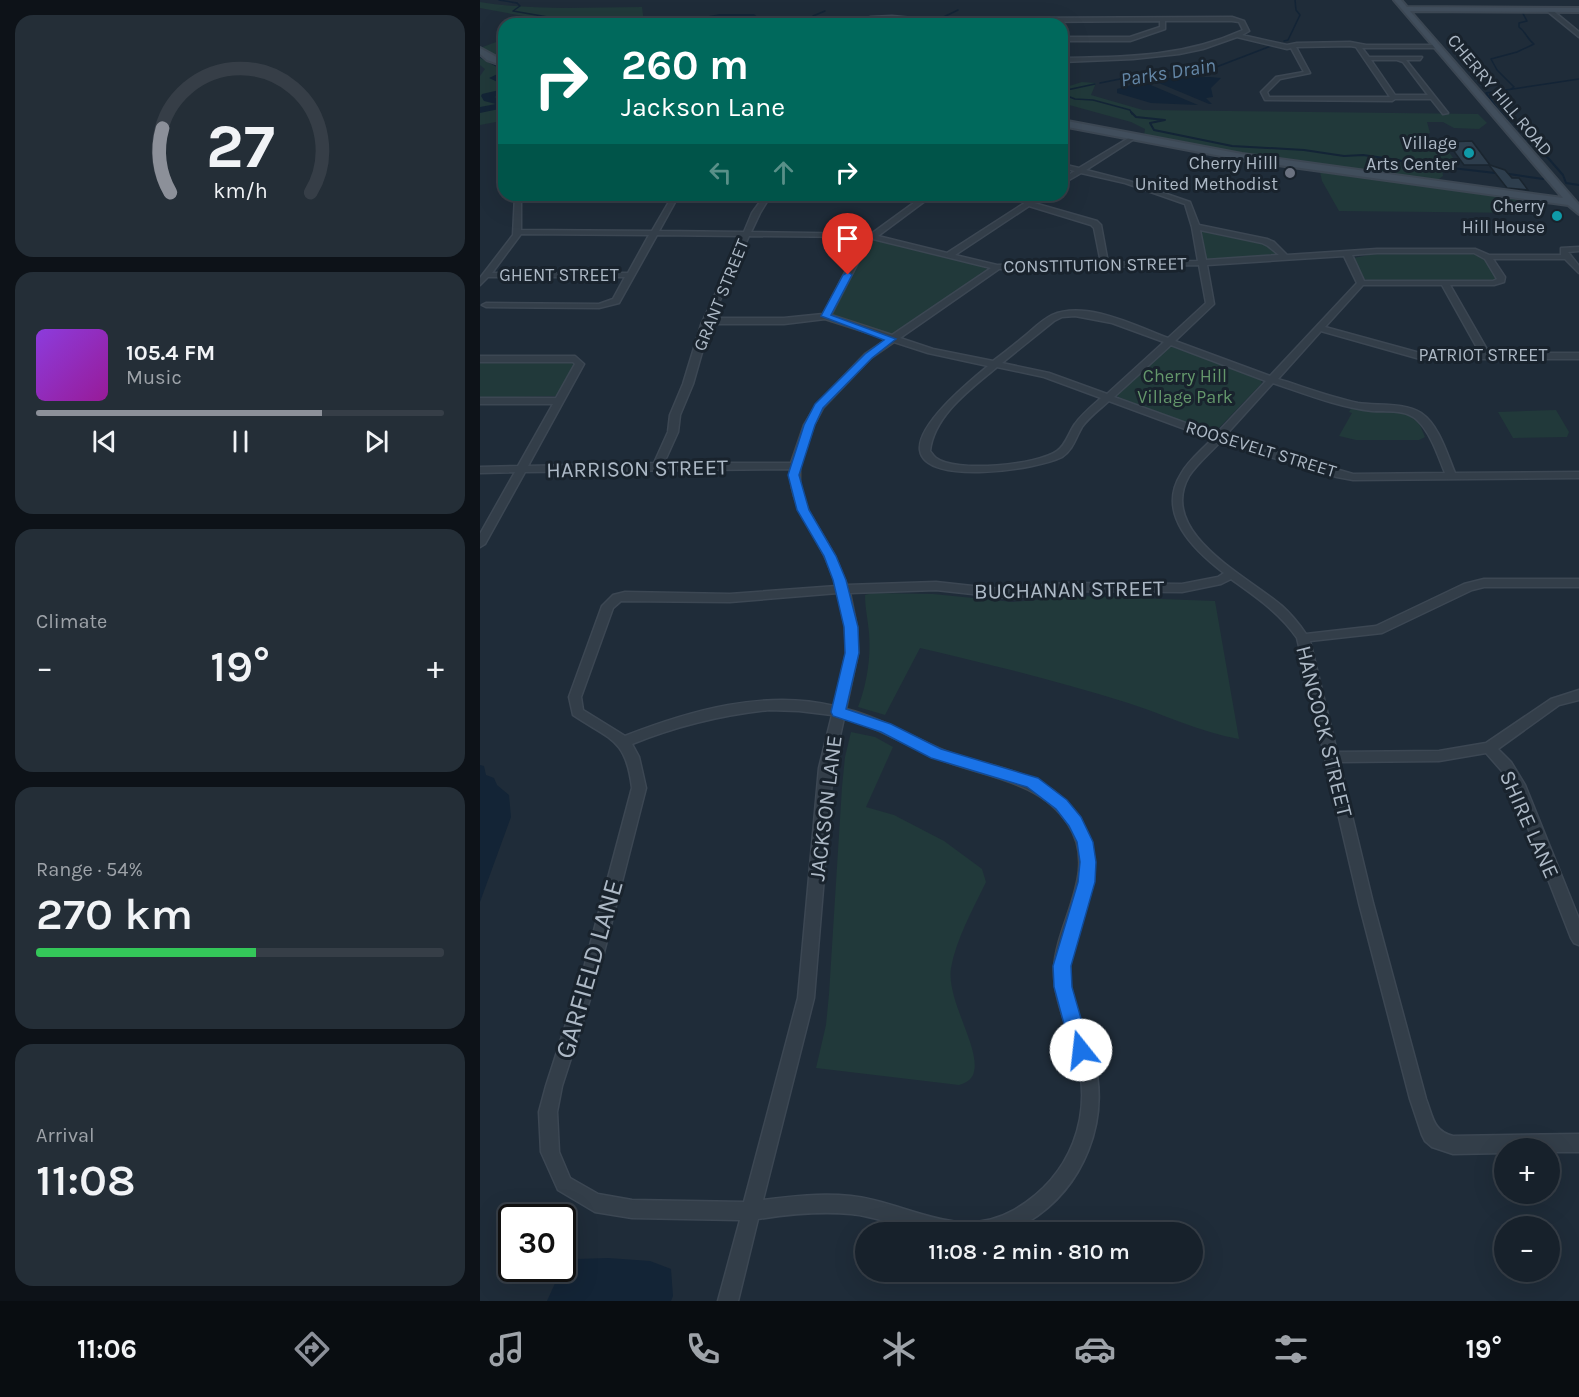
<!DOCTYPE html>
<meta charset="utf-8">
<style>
:root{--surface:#17212b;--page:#242e37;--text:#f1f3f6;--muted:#9ea3a9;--line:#363e47;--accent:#8c9099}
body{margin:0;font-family:Karla,sans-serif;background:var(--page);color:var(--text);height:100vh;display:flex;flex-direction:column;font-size:22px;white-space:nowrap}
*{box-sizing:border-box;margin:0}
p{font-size:20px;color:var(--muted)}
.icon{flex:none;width:33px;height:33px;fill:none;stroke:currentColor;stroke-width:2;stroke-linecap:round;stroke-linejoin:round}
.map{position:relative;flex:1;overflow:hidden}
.side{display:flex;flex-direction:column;gap:15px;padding:15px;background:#0d1218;width:480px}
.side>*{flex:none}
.top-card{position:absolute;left:18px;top:18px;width:570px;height:183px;border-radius:18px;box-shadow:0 6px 24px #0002,0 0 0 2px var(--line);background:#00695c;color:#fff;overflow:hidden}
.tools{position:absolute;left:1014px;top:1138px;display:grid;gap:12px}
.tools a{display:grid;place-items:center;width:66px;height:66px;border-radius:50%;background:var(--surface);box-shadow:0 6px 24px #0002,0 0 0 2px var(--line);font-size:30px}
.speed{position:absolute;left:18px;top:1204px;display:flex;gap:12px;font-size:30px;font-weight:700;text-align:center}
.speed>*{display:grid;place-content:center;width:78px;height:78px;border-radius:50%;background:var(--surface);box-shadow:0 6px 24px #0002,0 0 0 2px var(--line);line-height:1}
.speed .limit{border:3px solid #111;border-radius:9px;background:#fff;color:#111}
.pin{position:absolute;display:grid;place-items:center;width:51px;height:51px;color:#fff;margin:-62px -26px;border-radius:50% 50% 50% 0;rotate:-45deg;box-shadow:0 0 6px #0007}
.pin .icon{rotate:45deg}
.me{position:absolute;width:66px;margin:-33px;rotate:344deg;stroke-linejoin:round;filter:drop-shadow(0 0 4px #0008)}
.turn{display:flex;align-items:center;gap:21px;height:126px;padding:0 24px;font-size:27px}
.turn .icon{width:78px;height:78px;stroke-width:2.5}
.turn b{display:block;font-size:42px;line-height:51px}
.lanes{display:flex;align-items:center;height:57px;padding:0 24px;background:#0003;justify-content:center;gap:30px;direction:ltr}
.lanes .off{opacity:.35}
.big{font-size:45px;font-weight:600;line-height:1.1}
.side .card{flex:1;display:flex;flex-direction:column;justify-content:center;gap:9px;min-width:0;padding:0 21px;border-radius:18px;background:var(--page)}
.side .dial{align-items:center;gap:0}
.dial svg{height:156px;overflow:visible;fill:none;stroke:var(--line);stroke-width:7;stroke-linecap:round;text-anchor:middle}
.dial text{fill:var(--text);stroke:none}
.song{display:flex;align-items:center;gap:18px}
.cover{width:72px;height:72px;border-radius:9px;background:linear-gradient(135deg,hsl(270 70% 55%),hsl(300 70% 35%))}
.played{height:6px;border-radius:3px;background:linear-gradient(90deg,var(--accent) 70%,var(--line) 70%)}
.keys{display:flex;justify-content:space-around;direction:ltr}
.heat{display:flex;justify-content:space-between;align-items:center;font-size:33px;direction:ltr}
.charge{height:9px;border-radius:4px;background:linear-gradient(90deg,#34c759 54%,var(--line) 0)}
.trip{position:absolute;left:375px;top:1222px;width:348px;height:60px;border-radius:30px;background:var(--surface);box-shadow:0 6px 24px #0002,0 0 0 2px var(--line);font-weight:600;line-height:60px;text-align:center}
.dock{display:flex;height:96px;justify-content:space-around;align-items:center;background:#090d11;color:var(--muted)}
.dock .icon{width:42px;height:42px}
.dock .on{color:var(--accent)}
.dock b{font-size:27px;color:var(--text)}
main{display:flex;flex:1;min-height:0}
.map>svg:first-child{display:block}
.green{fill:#21393a}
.water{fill:#132436}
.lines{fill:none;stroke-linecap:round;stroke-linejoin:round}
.stream-far1{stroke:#132436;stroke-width:1.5}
.stream{stroke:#132436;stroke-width:2}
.river{fill:#132436;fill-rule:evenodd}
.building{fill:#2e3e4d;stroke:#1a252f;stroke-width:1.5}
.street-casing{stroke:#3c4753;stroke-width:3}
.secondary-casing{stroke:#3c4753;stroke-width:4}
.street{fill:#333e49;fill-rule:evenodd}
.secondary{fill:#414e5c;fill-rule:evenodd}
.route{fill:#1a73e8;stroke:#114b97;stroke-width:1.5}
.culture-dot{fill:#0f9aa8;stroke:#19232d;stroke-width:2}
.worship-dot{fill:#6b7280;stroke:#19232d;stroke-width:2}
.labels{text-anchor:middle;stroke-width:6;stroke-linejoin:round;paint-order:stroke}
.far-street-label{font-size:18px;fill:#adb9c6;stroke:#19232d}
.far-poi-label{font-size:18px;fill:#adb9c6;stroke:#19232d;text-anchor:end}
.far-park-label{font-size:18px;fill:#64976b;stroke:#19232d}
.far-water-label{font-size:20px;font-style:italic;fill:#6487a7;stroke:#19232d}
.street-label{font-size:22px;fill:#adb9c6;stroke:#19232d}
.near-street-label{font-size:27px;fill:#adb9c6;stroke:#19232d}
</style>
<main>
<section class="side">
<div class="card dial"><svg viewBox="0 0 100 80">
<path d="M14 69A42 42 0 1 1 86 69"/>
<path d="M14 69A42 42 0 0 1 10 36" stroke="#8c9099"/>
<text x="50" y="56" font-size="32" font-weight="700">27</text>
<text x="50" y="72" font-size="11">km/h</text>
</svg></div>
<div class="card">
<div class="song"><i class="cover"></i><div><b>105.4 FM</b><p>Music</p></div></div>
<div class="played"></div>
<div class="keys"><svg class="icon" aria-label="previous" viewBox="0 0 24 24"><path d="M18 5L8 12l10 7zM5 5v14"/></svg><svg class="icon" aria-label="pause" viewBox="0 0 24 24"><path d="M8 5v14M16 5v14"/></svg><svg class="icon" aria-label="next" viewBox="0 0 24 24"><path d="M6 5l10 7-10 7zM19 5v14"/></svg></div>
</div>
<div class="card"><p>Climate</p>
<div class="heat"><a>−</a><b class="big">19°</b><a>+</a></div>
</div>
<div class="card"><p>Range · 54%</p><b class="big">270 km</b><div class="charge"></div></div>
<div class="card"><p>Arrival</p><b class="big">11:08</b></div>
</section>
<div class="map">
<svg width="1099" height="1301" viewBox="0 0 1099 1301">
<rect width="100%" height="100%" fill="#1f2c39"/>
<g class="green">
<path d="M0,2C53,11 109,7 162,7L164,22L241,19L226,24H52L49,17L0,8Z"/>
<polygon points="24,39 24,109 16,122 0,125 0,76 5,69 0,65 0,48"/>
<polygon points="602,82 616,83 611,95 663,110 998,114 1007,123 999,129 974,128 963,122 947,122 950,133 937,138 944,147 965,147 974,159 961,161 963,176 955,182 742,151 664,136 665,129 651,122 582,103 582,86 586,87"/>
<polygon points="840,172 1041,200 1050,213 859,211 842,181"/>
<polygon points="726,230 785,242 798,254 729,260 726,258 720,233"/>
<polygon points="393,240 503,266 507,269 415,333 409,335 352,315 388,243"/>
<polygon points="994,252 1002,255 1016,278 1013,281 891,281 884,279 874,258 898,253"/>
<polygon points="692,347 779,377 782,383 736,431 729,431 638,397 637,393 686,348"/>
<polygon points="0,361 93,362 96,364 79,395 75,396 0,398"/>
<polygon points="872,407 927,414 939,423 945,437 939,440 876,440 859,436 872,413 869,412"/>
<polygon points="1076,410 1089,432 1087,437 1033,438 1018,412"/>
<path d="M392,593L453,594L533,602L602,596L735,601L759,739C720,732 683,714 645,702C577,681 509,664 440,648L405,715L378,707C387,684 391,657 389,633C388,620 385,608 385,595Z"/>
<path d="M371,732L395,737L413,747L386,807L414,815L464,841L502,869L506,882C493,909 476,939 471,968C466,1001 503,1051 493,1075C490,1081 485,1083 479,1085L336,1068L346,1025L349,994L362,787L365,757Z"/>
</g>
<g class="water">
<polygon points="730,77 741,78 731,88 733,97 726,98 732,104 729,104 674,81 682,78"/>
<polygon points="662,82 666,83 718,105 671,103 637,93 637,89"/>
<polygon points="0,765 4,766 6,775 14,778 17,785 29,795 31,817 0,902"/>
<polygon points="128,1258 170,1261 191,1269 193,1296 191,1301 67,1301 76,1281 97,1259"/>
</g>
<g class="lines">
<g class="stream-far1">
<polyline points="19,0 37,3"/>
<polyline points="37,3 40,6 33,11 85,20 84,24"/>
<polyline points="328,24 333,16 345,11"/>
<polyline points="449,24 478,10"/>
<polyline points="804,41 808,40 820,15 816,10 815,0"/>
<polyline points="0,57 24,70"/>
<polyline points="620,83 685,70 699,72 710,69 731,69 791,46"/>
<path d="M1031,89L1034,87L1017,70L1011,59L1037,52L1054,44C1047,39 1046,32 1039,27V23L1047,21L1041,10"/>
<polyline points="582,91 615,84"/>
<polyline points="582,94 595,99 613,100 650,110 652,114"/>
<polyline points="1021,114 1006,93 1099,79"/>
</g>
<g class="stream">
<polyline points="651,112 656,117 685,120 670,123 674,130 752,146 824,150 864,156 883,155 918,160 945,169 972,168 1015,173"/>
<polyline points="1020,112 1041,137 1054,142 1083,175 1086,183 1099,185"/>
<polyline points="1029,174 1063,179"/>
</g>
<g class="river">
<polygon points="240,14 274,14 281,20 279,24 271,24 272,20 240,19 203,24 212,19"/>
<polygon points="24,71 24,85 9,78"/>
<polygon points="24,89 24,95 14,97 24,99 24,108 0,113 0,107 16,104 4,101 1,96 2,94"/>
</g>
</g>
<polygon class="building" points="992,141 1010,165 1025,170 1032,178 1039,178 1048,190 1027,188 1009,165 984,165 967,142"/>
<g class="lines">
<defs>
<g id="street">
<polygon points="1067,9 1071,9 1099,32 1099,37 1067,11"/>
<polygon points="412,16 433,18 455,24 412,19 371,24 368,22 391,17"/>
<path d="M752,17L764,21L769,31L762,35L807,45L817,43L870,42L886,45H960L958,48H882L889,57H942L940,60H926L968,113L963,114L951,99H915L912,101L785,100L781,92L796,77L824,72L811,48L807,49L757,37L723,49L699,54L653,59L582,62V58C646,57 703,57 763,30L759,22L752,21H685V29L650,41H582V37H650L680,27V21L522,22L499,24L522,18ZM870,46L876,47L910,97H789L787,92L800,79L830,73L816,47ZM891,60H917L923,62L948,95H915Z"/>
<path d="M652,136L654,137V139L606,170L649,181L710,202L719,225L787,239L794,242L807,255L897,249H995L1009,255H1081V248L1099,247V251L1088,252L1099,266V273L1085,259H1013L1025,277L1024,282L1014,285H970L1009,353H1099V359H940L841,331L798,379C824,387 850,397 878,403C897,406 924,402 941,413C959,425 967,454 975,473L1099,472V478L873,480L857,477L740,442C730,453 717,464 709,476C676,533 769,577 802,606C811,614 819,624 826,634L896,626L984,584L1004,579H1099V587H1004L992,590L902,633L830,641L857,752L959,751L1006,743L1071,699L1099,690V700L1079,705L1018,749L1031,762L1045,785L1099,919V945L1094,943L1091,938L1032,787L1021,770L1006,753L959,761L859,762L893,903L946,1099C953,1117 953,1131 973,1136L1099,1134V1152H1070V1149H1024V1153L973,1154L952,1147L945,1141L942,1135L930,1099L879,903L817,638C800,613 776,597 751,579L741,584L702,592L585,591L529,598L456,590L370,593L377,627L378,653L366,709C401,718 431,737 465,751C506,767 558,769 589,805C641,864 594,905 590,967C588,998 604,1028 613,1057C631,1120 604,1188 548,1222C541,1226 532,1231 526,1233C515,1235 453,1234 442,1232C419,1227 395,1216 371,1214C339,1211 310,1214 278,1219L258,1301H238L260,1220L152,1218L115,1212L78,1190L61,1152L59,1112L66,1086L104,968L152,788C146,738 130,740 93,715L89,697L122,606L133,595L145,592L250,594L357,586C352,576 349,565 344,555C329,525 310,505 310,469L45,472L5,544L0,547V534L35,472L0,473V467L38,466L73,404H0V398H76L95,364L93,362H0V356H95L104,364L48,466L174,463L188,432L190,415L203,384L221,325L262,236L177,235L139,303L119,308L6,307L2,305L6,303L119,304L133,299L145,277H8L0,285V278L33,235L35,195H41V230L172,231L193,195H199L179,231L264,232L272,213L285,195H291L280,213L271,232L391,234L435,202L410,199L344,197L341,195H411L440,199L445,195H453L398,236L467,253L557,195H565L554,203L617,221L621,225L628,263L718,261L712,227L705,204L645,183L601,173L582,184V179L595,171L582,168V164L599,168ZM549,206L611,225L614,228L621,263L517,265L475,255ZM720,230L782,243L788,246L799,255L726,260ZM41,234L169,235L148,273H12ZM269,236L384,237L386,238L381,242L343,314L304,318H232ZM393,239L511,268L412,335L351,315L388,243ZM897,253H994L1005,259L1017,279L1013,281H884L872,255ZM864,256L877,283L790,376L695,341L734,304L727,265ZM719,265L726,303L688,338C656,326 606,300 572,315C562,320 554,328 546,335C535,344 524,353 513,361L453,349L420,338L519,269ZM883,285H962L1000,353H940L845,327ZM595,316L632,323L684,342L627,394L569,373L522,363L574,321L582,317ZM345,319L407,339L385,354L336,405L324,425L311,463H184L198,432L200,415L213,384L230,324H304ZM414,342L448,353L508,366C490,381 437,424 440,450C445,487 559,469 582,457C593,450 596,437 602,427C609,417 620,409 629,401L732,439C722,450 708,461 701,474C676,514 714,550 744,573L738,577L702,584L585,583L529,590L456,582L367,585L355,556L328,510L320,486V466L334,425L343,408L391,358ZM691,345L786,381L736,434L634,397ZM517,367L564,377L621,398C612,406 602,414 595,424C589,432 586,445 577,451C558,465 475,473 456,458C453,456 452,453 450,451C454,415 491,389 517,367ZM793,383C826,394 858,407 892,411C907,412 926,409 937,420C951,433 958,456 965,473L873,474L744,437ZM358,593L365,627L366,653L354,706C285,689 209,711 145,736L103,710L101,697L133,608L141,601L250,602ZM289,710L319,711L352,715L339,768L318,998L264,1202L152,1200L118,1194L90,1178L79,1152L77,1112L82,1086L120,968L166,788L159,757L152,744C197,726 241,715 289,710ZM364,718C396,726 423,744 454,757C500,777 558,778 588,824C619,871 577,920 574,968C573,998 587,1026 596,1054C614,1116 591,1177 534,1210C477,1242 428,1202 371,1196C341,1193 313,1196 283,1200L334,998L353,768Z"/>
</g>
<g id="secondary">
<polygon points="914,0 921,0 927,7 1099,8 1099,12 930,11 1099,205 1099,214 1088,205 762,160 582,126 582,120 762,154 1083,198"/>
<polygon points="0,48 24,61 24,66 7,60 0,54"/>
</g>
</defs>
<use href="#street" class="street-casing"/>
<use href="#secondary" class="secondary-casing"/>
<use href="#street" class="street"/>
<use href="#secondary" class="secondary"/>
</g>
<polygon class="route" points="368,272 372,275 351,315 416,339 392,358 343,408 335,425 319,475 329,510 356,556 366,580 378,627 379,653 366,709 411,724 461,749 558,778 587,800 601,817 613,842 616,862 615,882 591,966 592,987 610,1050 607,1056 601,1059 594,1056 591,1050 574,987 573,966 598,882 600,862 597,842 589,826 576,809 547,787 451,758 401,732 353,716 351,712 365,653 364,627 353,580 344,556 317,510 308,475 324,425 335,404 385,354 404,340 341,316 363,275"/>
<g class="culture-dot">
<circle cx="989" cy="153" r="6"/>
<circle cx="1077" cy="216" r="6"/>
</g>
<circle class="worship-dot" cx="810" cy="173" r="6"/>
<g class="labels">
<g class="far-street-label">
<text transform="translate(1020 95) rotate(50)" y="6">CHERRY HILL ROAD</text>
<text transform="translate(615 265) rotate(-1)" y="6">CONSTITUTION STREET</text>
<text x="79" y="281">GHENT STREET</text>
<text transform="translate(241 295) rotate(-68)" y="6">GRANT STREET</text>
<text x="1003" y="361">PATRIOT STREET</text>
<text transform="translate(781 449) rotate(17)" y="6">ROOSEVELT STREET</text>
</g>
<g class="far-poi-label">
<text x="977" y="149">Village<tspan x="977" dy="21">Arts Center</tspan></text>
<text x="798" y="169">Cherry Hilll<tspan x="798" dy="21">United Methodist</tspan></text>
<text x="1065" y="212">Cherry<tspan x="1065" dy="21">Hill House</tspan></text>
</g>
<g class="far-park-label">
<text x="705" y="382">Cherry Hill<tspan x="705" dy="21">Village Park</tspan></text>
</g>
<g class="far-water-label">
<text transform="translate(688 72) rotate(-9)" y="7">Parks Drain</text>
</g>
<g class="street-label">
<text transform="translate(157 468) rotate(-1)" y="8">HARRISON STREET</text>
<text transform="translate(589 589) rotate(-1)" y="8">BUCHANAN STREET</text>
<text transform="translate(845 731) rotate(76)" y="8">HANCOCK STREET</text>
<text transform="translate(345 808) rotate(-83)" y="8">JACKSON LANE</text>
<text transform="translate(1050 824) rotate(66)" y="8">SHIRE LANE</text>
</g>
<g class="near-street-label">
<text transform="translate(109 969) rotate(-74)" y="9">GARFIELD LANE</text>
</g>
</g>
</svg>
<div class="tools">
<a>+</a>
<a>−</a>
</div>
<div class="speed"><div class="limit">30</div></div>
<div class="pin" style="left:368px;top:275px;background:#d93025"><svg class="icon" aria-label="arrive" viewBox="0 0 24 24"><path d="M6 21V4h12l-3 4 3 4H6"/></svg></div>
<svg class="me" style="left:601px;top:1050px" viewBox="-20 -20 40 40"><circle r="19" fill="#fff"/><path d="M0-13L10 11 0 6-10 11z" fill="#1a73e8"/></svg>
<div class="trip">11:08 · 2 min · 810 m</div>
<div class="top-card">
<div class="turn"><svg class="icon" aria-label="right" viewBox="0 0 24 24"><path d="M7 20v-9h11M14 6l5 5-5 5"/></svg><div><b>260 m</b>Jackson Lane</div></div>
<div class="lanes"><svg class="icon off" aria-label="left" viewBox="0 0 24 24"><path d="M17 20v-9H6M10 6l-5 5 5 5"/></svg><svg class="icon off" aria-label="ahead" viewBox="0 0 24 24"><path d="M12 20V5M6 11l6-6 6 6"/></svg><svg class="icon" aria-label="right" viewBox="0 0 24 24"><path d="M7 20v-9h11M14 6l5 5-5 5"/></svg></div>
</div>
</div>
</main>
<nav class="dock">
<b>11:06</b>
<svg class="icon on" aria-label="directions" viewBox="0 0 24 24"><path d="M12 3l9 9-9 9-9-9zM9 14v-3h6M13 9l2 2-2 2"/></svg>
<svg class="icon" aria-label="music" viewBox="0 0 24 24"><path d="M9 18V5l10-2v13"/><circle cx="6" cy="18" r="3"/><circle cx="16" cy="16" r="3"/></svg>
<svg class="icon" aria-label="phone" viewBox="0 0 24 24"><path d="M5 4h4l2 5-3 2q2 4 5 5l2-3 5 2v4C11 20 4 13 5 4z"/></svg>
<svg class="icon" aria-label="climate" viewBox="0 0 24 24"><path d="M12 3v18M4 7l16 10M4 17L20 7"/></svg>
<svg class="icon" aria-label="car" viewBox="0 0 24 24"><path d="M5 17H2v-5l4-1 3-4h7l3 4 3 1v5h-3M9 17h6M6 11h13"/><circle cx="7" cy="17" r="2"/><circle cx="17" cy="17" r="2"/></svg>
<svg class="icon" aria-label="filters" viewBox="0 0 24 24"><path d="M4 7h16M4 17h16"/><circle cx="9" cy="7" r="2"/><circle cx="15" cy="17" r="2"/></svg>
<b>19°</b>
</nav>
